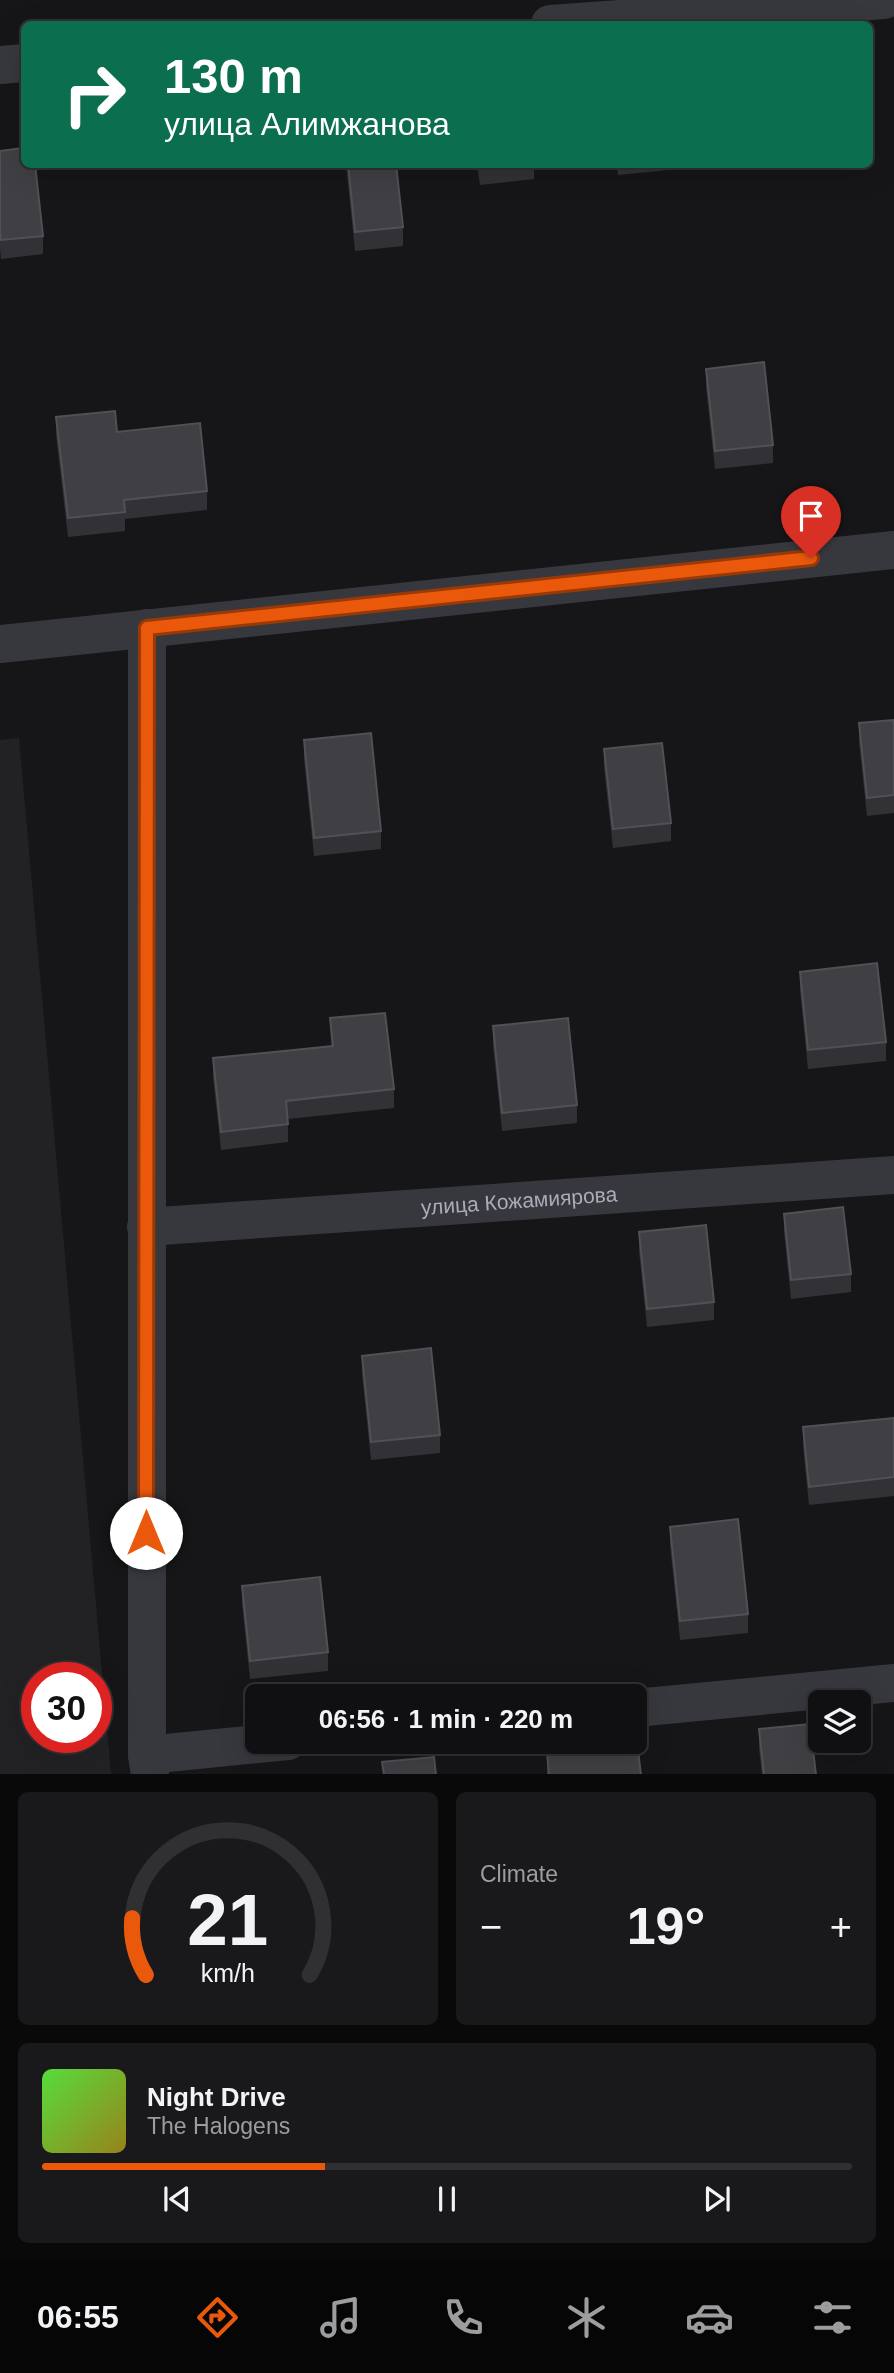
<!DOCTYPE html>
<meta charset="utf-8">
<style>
:root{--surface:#101012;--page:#19191b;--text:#f1f3f6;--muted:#9c9d9f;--line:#303032;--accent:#ea580c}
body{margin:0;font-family:Helvetica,sans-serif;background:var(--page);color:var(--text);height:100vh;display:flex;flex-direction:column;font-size:26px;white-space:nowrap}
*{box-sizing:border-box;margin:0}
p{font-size:23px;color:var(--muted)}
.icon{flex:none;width:38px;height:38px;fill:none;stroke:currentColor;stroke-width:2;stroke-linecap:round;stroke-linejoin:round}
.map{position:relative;height:1774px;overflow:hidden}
.sheet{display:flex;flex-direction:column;gap:18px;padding:18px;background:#09090a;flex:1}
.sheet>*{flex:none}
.banner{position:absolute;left:21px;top:21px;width:852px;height:147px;border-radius:10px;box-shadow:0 7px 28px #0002,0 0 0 2px var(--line);background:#0b6e4f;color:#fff;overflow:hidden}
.tools{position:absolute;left:808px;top:1690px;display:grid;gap:14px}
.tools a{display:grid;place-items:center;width:63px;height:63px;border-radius:10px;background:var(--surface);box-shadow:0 7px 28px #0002,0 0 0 2px var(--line);font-size:35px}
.speed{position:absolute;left:21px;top:1662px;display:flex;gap:14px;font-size:35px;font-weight:700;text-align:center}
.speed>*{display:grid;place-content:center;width:91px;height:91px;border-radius:50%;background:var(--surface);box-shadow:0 7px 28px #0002,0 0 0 2px var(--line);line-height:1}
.speed .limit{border:10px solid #d22;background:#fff;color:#111}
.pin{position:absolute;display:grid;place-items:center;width:60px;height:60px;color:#fff;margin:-72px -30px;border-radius:50% 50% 50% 0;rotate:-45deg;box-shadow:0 0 7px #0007}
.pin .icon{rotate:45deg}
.me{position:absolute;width:77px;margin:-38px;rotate:0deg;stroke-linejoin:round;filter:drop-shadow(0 0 5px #0008)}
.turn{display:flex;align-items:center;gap:24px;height:147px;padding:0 28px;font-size:32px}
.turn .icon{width:91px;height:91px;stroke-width:2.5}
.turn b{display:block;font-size:49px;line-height:60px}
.big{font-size:52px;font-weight:700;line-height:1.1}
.sheet .card{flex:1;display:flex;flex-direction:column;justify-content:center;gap:10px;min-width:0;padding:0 24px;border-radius:10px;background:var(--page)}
.sheet .dial{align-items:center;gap:0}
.dial svg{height:182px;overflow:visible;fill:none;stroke:var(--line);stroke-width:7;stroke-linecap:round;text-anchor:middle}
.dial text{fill:var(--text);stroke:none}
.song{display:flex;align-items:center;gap:21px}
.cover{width:84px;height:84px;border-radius:10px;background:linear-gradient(135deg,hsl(110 70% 55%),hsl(50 70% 35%))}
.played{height:7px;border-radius:4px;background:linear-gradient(90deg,var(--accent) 35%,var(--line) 35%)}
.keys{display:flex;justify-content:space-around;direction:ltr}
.heat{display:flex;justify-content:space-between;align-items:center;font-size:38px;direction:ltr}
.sheet .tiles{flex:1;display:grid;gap:18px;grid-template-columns:1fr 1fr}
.card:last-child{grid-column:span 2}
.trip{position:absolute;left:245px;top:1684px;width:402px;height:70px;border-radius:10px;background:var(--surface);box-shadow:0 7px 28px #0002,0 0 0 2px var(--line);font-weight:700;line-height:70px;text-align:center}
.tabs{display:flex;height:112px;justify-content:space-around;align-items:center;background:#060607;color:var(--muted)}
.tabs .icon{width:49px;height:49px}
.tabs .active{color:var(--accent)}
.tabs b{font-size:32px;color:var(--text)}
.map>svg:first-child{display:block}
.built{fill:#222225;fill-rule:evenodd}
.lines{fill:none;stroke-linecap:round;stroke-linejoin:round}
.minor{stroke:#37383d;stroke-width:38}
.wall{fill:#323236}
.building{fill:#3f3f44;stroke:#4f5156;stroke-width:2}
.route-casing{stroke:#983908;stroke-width:18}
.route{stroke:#ea580c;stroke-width:12}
.labels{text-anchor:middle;stroke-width:7;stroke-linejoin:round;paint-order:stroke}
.street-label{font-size:21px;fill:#a8adb8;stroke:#111113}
</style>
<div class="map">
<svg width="894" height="1775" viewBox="0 0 894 1775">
<rect width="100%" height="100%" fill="#161618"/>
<path class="built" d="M19,738L111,1774H0V740ZM37,1678H96V1738H37Z"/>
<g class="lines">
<g class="minor">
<polyline points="550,24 884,0"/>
<polyline points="0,65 24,63"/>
<polyline points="147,628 147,1755 150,1775"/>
<polyline points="0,644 894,550"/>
<path id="s1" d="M146,1227L894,1175"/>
<polyline points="635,1708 894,1683"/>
<polyline points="147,1755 288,1741"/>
</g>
</g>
<g class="wall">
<polygon points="0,151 43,236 43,254 1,259 0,248"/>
<polygon points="346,164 396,164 403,227 403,246 355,251"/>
<polygon points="477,164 534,164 534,179 480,185"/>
<polygon points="617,164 678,164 678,169 618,175"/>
<polygon points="706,369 773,445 773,463 715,469 706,387"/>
<polygon points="56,417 117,432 207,491 207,510 125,519 125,531 68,537 56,435"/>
<polygon points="894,720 894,813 867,816 859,742 859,723"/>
<polygon points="304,740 381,831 381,849 314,856 304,759"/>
<polygon points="604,749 671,823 671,841 613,848 604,768"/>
<polygon points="800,972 886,1042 886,1061 808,1069 800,990"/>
<polygon points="330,1018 394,1089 394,1108 288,1119 288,1142 221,1150 213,1077 213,1058 331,1046"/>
<polygon points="493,1026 577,1105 577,1123 502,1131 493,1045"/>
<polygon points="784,1214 851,1274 851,1292 791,1299 784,1232"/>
<polygon points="639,1232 714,1302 714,1320 647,1327 639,1251"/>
<polygon points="362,1356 440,1435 440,1453 371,1460 362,1374"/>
<polygon points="894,1418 894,1496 809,1505 803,1446 803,1427"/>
<polygon points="670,1527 748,1614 748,1633 680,1640 670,1545"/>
<polygon points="242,1586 328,1652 328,1671 250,1679 242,1604"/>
<polygon points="759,1729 816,1775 762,1775 759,1748"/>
<polygon points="547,1752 641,1775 547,1775"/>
</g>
<g class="building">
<polygon points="24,148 24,164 35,164 43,236 1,240 0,230 0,151"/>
<polygon points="348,164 396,164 403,227 355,232"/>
<polygon points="764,362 773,445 715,451 706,369"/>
<polygon points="115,411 117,432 200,423 207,491 124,500 125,512 68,518 56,417"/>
<polygon points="894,720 894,795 867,798 859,723"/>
<polygon points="371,733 381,831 314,838 304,740"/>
<polygon points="662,743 671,823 613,829 604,749"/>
<polygon points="877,963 886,1042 808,1050 800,972"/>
<polygon points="385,1013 394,1089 286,1101 288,1124 221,1132 213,1058 333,1046 330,1018"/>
<polygon points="568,1018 577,1105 502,1113 493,1026"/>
<polygon points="843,1207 851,1274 791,1280 784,1214"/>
<polygon points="706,1225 714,1302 647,1309 639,1232"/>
<polygon points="431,1348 440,1435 371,1442 362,1356"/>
<polygon points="894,1418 894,1477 809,1487 803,1427"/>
<polygon points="738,1519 748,1614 680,1621 670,1527"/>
<polygon points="320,1577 328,1652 250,1661 242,1586"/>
<polygon points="810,1724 816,1775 764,1775 759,1729"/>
<polygon points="637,1742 641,1775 549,1775 547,1752"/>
<polygon points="434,1757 436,1775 384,1775 382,1762"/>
</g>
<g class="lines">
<defs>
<polyline id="route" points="146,1533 147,628 811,558"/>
</defs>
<use href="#route" class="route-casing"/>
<use href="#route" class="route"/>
</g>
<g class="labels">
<g class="street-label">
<text dy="7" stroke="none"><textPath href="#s1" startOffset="374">улица Кожамиярова</textPath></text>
</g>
</g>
</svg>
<div class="tools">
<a><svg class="icon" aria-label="layers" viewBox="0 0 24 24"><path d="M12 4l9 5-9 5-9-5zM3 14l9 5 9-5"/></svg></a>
</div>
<div class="speed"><div class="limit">30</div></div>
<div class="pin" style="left:811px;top:558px;background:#d93025"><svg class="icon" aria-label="arrive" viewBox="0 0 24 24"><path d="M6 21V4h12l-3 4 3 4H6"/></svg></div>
<svg class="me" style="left:146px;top:1533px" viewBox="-20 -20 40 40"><circle r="19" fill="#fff"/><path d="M0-13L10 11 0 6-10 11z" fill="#ea580c"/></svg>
<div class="trip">06:56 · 1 min · 220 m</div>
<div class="banner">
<div class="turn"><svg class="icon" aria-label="right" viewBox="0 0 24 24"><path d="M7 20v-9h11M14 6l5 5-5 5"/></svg><div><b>130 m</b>улица Алимжанова</div></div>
</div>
</div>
<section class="sheet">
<div class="tiles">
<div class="card dial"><svg viewBox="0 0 100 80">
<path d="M14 69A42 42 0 1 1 86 69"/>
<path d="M14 69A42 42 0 0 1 8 44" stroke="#ea580c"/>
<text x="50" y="56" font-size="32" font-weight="700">21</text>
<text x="50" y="72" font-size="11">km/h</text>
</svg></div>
<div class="card"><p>Climate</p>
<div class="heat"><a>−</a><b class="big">19°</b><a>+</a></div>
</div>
<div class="card">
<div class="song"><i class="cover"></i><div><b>Night Drive</b><p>The Halogens</p></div></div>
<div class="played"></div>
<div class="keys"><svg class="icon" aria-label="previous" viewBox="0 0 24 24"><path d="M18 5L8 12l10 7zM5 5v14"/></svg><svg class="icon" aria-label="pause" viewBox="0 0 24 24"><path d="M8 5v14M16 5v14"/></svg><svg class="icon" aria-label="next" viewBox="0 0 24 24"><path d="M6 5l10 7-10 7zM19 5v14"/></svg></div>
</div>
</div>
</section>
<nav class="tabs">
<b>06:55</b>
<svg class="icon active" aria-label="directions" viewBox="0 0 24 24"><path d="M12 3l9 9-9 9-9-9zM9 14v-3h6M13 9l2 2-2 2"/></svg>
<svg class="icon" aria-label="music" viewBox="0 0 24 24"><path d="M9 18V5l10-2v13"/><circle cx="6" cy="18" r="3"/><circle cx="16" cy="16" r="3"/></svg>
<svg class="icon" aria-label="phone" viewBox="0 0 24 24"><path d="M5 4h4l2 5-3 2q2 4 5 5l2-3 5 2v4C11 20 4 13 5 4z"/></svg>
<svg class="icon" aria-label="climate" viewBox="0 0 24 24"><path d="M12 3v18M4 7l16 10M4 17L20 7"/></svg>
<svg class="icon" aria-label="car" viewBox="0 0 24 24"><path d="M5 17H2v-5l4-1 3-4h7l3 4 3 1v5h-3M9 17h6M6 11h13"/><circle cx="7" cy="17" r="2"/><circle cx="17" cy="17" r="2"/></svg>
<svg class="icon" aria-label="filters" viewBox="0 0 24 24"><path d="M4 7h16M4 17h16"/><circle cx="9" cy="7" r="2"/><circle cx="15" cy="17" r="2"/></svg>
</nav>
